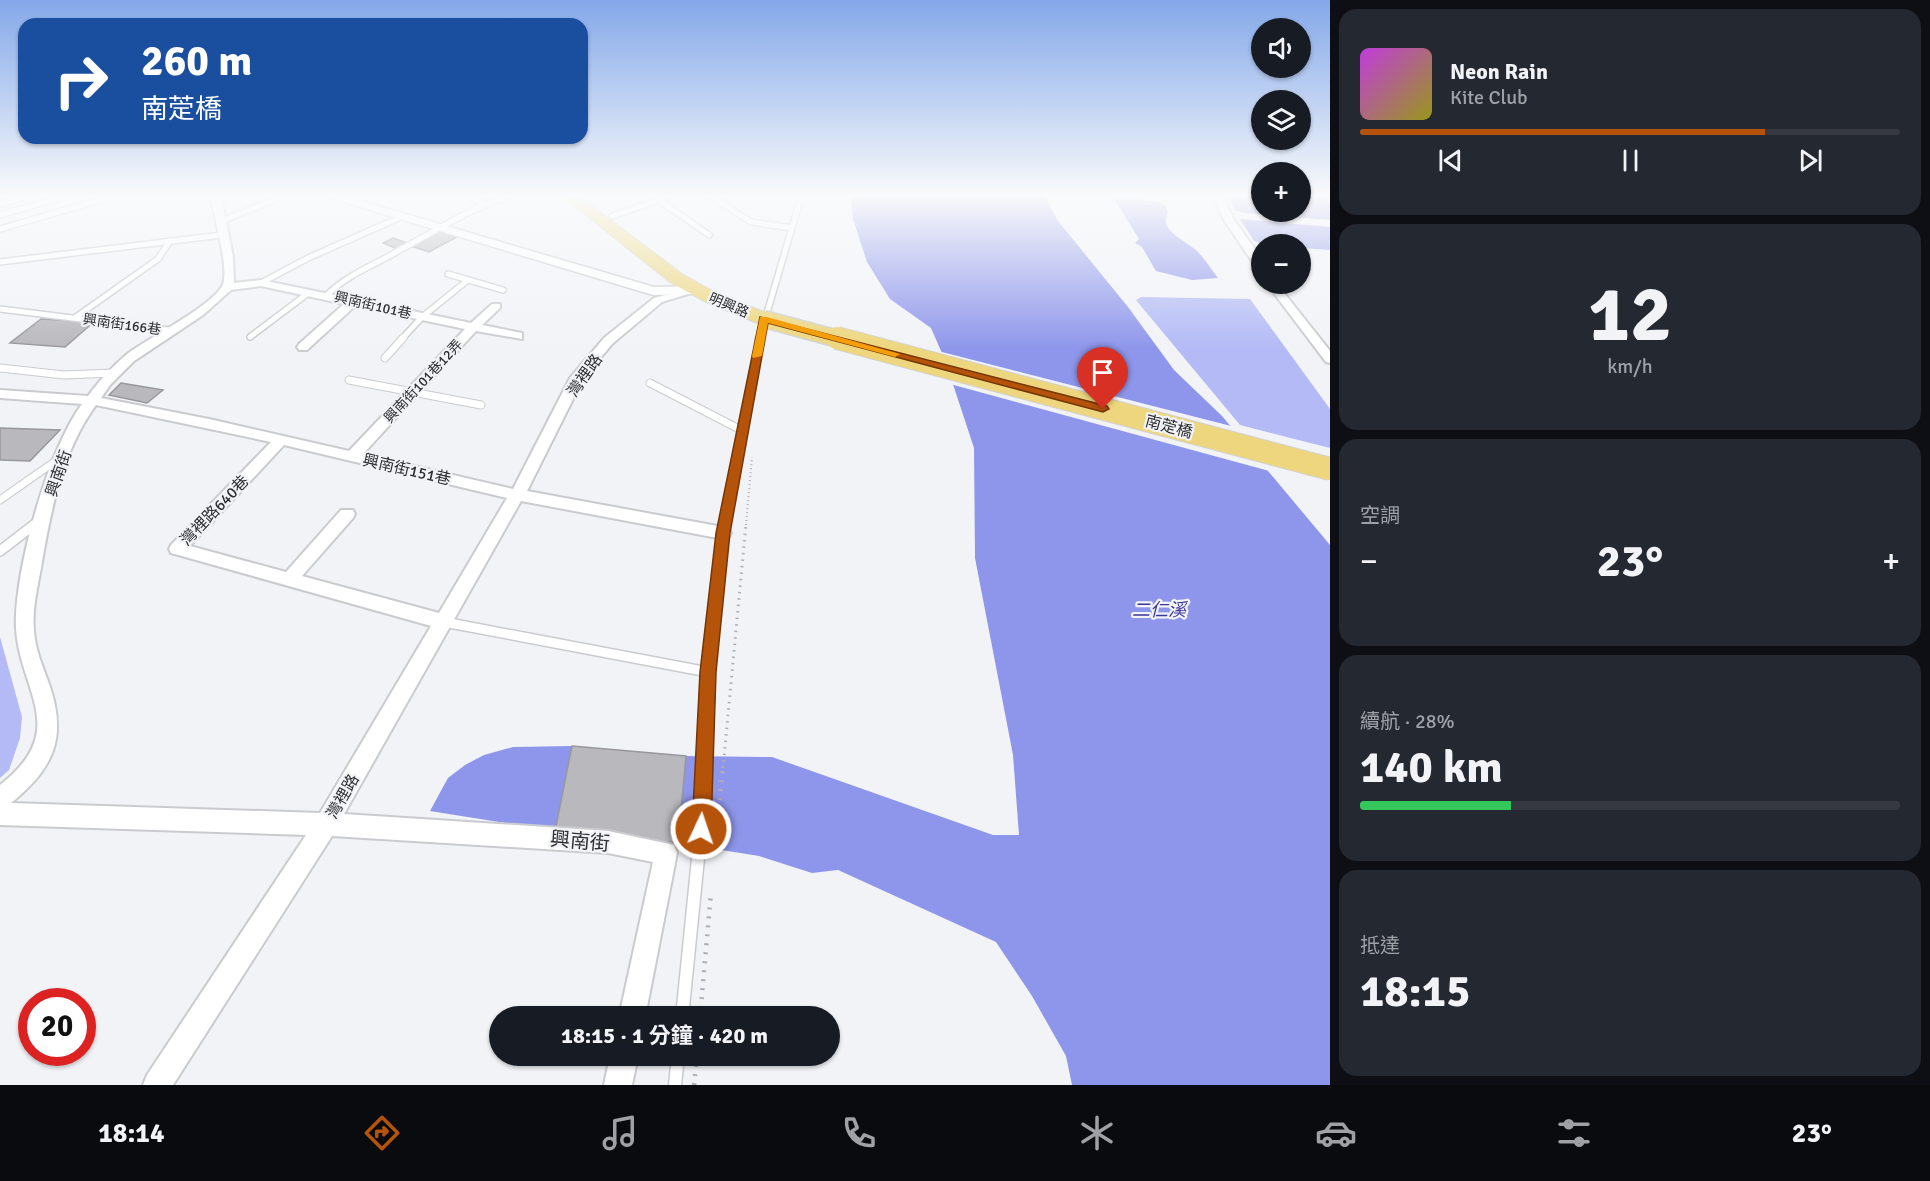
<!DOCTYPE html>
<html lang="zh-TW">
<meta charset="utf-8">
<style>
:root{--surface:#171b24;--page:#242831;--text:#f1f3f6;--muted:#9ea1a6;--line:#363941;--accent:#b45309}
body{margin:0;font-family:Signika,"Noto Sans TC",sans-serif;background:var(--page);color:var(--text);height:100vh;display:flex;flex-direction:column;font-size:22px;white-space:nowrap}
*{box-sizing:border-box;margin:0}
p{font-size:20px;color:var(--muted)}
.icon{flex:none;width:33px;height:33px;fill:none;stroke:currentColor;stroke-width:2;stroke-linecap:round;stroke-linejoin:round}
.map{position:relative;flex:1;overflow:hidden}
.panel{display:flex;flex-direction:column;gap:9px;padding:9px;background:#0d0f14;width:600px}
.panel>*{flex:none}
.hud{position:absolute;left:18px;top:18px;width:570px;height:126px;border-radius:18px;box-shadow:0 2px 4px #0004;background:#1a4fa0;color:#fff;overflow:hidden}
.controls{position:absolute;left:1251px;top:18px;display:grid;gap:12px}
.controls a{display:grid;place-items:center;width:60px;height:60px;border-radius:50%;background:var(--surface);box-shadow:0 2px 4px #0004;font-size:30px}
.speed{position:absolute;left:18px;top:988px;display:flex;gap:12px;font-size:30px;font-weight:700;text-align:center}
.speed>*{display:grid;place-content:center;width:78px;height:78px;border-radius:50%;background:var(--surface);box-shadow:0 2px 4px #0004;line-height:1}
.speed .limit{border:9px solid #d22;background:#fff;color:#111}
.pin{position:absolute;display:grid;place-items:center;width:51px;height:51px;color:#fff;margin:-62px -26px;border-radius:50% 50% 50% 0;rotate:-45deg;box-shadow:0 0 6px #0007}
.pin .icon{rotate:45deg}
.me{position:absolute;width:66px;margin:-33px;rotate:3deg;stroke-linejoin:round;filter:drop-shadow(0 0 4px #0008)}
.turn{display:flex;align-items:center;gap:21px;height:126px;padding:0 24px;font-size:27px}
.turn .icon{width:78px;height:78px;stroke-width:2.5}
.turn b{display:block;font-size:42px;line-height:51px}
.big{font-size:45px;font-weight:700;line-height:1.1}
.panel .card{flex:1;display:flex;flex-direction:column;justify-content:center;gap:9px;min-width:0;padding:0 21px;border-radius:18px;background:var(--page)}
.panel .dial{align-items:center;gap:0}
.dial b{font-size:78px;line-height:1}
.song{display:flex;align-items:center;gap:18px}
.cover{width:72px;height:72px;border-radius:9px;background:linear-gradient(135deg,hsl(290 70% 55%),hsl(60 70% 35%))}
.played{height:6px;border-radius:3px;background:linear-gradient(90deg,var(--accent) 75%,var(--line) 75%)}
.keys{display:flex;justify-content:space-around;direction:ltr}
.heat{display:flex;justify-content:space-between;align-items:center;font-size:33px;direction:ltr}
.charge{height:9px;border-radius:4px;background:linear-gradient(90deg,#34c759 28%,var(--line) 0)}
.trip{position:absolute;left:489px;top:1006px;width:351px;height:60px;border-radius:30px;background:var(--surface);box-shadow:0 2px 4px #0004;font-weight:700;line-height:60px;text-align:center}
.tabs{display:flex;height:96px;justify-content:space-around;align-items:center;background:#090b0e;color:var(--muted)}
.tabs .icon{width:42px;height:42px}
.tabs .current{color:var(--accent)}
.tabs b{font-size:27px;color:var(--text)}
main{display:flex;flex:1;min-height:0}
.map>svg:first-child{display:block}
.green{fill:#b3baf5}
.water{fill:#8e96eb}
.pier{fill:#f2f3f7}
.building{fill:#b8b8bd;stroke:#98989c;stroke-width:1.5}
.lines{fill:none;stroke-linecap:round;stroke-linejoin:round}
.service-far3-casing{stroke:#cacbcf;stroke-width:8}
.service-far2-casing{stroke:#cacbcf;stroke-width:9}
.service-far1-casing{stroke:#cacbcf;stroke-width:12}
.service-casing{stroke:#cacbcf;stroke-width:15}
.minor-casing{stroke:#cacbcf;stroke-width:4}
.tertiary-casing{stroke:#cacbcf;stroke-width:3}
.primary-casing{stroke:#d1d1d2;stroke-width:2}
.path-far2{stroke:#afafb3;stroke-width:2;stroke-dasharray:1 3;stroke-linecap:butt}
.path-far1{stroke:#afafb3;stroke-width:3;stroke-dasharray:1.5 5;stroke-linecap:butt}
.path{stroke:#afafb3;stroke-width:4.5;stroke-dasharray:2 7;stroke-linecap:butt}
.service-far3{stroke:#fff;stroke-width:5}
.service-far2{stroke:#fff;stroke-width:7}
.service-far1{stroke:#fff;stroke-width:9}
.service{stroke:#fff;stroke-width:12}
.minor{fill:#fff;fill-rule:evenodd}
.tertiary{fill:#fff;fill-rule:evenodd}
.primary{fill:#edd67e;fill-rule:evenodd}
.primary-bridge-far1-casing{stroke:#d1d1d2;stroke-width:19;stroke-linecap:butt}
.primary-bridge-casing{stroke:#d1d1d2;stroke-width:24;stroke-linecap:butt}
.primary-bridge-far1{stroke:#edd67e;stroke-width:16}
.primary-bridge{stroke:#edd67e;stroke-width:22}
.route{fill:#b45309;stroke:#753606;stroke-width:1.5}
.slow{fill:#f59e0b}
.labels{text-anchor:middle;stroke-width:4.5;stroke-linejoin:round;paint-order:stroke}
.far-street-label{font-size:14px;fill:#2f2f31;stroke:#f2f3f7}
.street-label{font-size:16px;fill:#2f2f31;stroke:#f2f3f7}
.water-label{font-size:18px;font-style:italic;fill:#3b3698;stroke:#f2f3f7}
.near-street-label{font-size:20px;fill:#2f2f31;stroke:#f2f3f7}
</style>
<main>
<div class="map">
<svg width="1330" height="1085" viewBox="0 0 1330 1085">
<rect width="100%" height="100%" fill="#f2f3f7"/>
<g class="green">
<polygon points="1141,297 1250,299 1330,409 1330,448 1240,425 1136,300"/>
<polygon points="0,637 22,717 20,738 9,770 0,778"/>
</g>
<g class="water">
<polygon points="851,197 1045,197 1058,221 1128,307 1174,370 1222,416 1330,545 1330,1085 1072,1085 1066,1056 1032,996 996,942 838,870 812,873 759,856 678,843 555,831 430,811 448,778 465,765 484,755 513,747 572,746 686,756 772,757 993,835 1019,835 1013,755 975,558 974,448 945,360 931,328 890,299 867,262 853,219"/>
<polygon points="1229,197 1261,197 1262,212 1300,212 1301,197 1330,197 1330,220 1245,213 1235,210"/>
<path d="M1127,198L1160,202L1166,206L1168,213C1158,231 1186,240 1197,251C1205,259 1211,269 1218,278L1192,280L1156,271L1142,247L1135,243L1139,239L1115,200Z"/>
<polygon points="1240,219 1330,227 1330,250 1301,248 1300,244 1263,244 1254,241"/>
</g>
<polygon class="pier" points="938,351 1235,427 1273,472 950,384"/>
<g class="building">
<polygon points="439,231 457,237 429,252 411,246"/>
<polygon points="393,238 407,243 397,249 383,243"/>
<polygon points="41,319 94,322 65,347 10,343"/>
<polygon points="121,383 163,390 147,403 109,395"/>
<polygon points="0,428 60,430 30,461 0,460"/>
<polygon points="572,746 686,756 678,843 555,831"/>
</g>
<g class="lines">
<defs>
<g id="service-far3">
<polyline points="471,197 484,204"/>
<polyline points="712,197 751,222 792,228"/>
<polyline points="659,200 709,235"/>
<polyline points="0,204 23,197"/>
<polyline points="0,215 63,197"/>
<polyline points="612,216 669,197"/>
<polyline points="219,222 281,197"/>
<polyline points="0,229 110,197"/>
<polyline points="0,262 222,235"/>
<polyline points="448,274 503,290"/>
<polyline points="261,283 308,258 403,216"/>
<path d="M327,295C348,274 373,266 398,251C434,232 468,209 507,197"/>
<polyline points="0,309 169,330"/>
<polyline points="76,317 158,259 170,241"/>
<polyline points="250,337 307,294"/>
<polyline points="401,340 422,317 468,280"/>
<polyline points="759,340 801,197"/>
</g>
<g id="service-far2">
<polyline points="385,358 403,338"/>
<polyline points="0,368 64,375 113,373"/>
<polyline points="349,380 481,405"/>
<polyline points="650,383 743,431"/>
<polyline points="0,500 60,458"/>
<polyline points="33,525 40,520"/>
<polyline points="725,525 755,372 759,338"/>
</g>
<g id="service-far1">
<polyline points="0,551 35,524"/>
<polyline points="444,622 708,672"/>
<polyline points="704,768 708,672 725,524"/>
</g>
<g id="service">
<polyline points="682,1017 701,829 704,766"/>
<polyline points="675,1085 678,1056"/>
</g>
<g id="minor">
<path d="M211,197H221L233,257L234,283L261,280L471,323L492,304H500V308L482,325L522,333V339L476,331L363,454L513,489L570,378L604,338L654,298L695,287L701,290L662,302L612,344L583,379L527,491L723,527L729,529L731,533L729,537L723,539L521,501L344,814L608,831L674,845L677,853L645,1017H619L653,862L608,853L332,836L173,1085H143L147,1075L306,835L0,825V785C76,726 12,686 16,615C19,557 48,451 82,404L0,398V390L88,396C99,381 112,367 126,355C146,339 215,305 223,284C229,267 214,217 211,197ZM261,286L344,304L299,344L297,347L299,350H307L355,306L465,329L349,451L209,419L101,398L110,385L134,361L203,315L231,290ZM96,405L271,442L171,545L169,549L171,553L431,626L320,813L11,803C53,769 68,738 49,684C43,667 35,649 34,631C32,611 37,589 41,568C50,513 62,451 96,405ZM284,445L507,498L439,613L302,576L353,518L355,514L353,510H341L286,572L190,546Z"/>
<polygon points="1214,197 1223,197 1234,220 1262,259 1262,271 1258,270 1224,220"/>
<polygon points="1267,284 1277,284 1330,351 1330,363 1326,362"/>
<polygon points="610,1056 638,1056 632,1085 604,1085"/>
</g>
<polygon id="tertiary" points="327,197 348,197 654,287 695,286 702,290 695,294 653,295"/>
<polygon id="primary" points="563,197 580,197 682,274 716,293 771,315 773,319 771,323 757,323 704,301 670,282"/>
</defs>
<use href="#service-far3" class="service-far3-casing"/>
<use href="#service-far2" class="service-far2-casing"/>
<use href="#service-far1" class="service-far1-casing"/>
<use href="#service" class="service-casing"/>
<use href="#minor" class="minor-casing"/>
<use href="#tertiary" class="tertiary-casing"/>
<use href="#primary" class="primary-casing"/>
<polyline class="path-far2" points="746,525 752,457"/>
<polyline class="path-far1" points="723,768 746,524"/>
<g class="path">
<polyline points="718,818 723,766"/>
<polyline points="700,1017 711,893"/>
<polyline points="694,1085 697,1056"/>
</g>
<use href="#service-far3" class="service-far3"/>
<use href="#service-far2" class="service-far2"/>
<use href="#service-far1" class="service-far1"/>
<use href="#service" class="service"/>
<use href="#minor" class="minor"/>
<use href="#tertiary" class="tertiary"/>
<use href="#primary" class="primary"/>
<defs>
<polyline id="primary-bridge-far1" points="764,319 842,340"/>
<polyline id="primary-bridge" points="837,338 1330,469"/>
</defs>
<use href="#primary-bridge-far1" class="primary-bridge-far1-casing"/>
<use href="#primary-bridge" class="primary-bridge-casing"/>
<use href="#primary-bridge-far1" class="primary-bridge-far1"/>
<use href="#primary-bridge" class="primary-bridge"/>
</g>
<linearGradient id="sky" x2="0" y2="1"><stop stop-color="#84a8e9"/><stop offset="0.56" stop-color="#f9fafb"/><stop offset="1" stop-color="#f9fafb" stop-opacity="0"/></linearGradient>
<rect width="1330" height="349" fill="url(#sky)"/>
<polygon class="route" points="760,317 1107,406 1109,409 1103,412 768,323 730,533 716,672 711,829 708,836 701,839 695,836 692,829 700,672 716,533"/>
<polygon class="slow" points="760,317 767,317 900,354 895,357 768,323 762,356 753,358 752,356"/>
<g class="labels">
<g class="far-street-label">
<text transform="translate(373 305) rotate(13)" y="5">興南街101巷</text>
<text transform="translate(729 305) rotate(23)" y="5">明興路</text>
<text transform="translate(122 324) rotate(8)" y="5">興南街166巷</text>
<text transform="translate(423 381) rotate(-47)" y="5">興南街101巷12弄</text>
</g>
<g class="street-label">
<text transform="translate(584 375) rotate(-55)" y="6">灣裡路</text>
<text transform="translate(1169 426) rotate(15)" y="6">南萣橋</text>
<text transform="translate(407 469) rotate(13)" y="6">興南街151巷</text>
<text transform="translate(58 473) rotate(-71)" y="6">興南街</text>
<text transform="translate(214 510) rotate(-46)" y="6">灣裡路640巷</text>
<text transform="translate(342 796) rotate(-60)" y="6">灣裡路</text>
</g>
<g class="water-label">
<text x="1159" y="616">二仁溪</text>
</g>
<g class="near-street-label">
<text transform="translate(580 841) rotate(5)" y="7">興南街</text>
</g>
</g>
</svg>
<div class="controls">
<a><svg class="icon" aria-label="sound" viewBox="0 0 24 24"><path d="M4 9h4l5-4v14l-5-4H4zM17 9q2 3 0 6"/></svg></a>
<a><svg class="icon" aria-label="layers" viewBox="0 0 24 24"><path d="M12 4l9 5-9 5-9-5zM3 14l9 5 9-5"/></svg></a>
<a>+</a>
<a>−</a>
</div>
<div class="speed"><div class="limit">20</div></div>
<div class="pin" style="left:1103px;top:409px;background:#d93025"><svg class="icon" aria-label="arrive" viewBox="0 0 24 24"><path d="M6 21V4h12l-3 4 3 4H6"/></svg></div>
<svg class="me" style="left:701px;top:829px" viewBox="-20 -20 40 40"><circle r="17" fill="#b45309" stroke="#fff" stroke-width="3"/><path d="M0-11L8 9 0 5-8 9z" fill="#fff"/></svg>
<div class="trip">18:15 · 1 分鐘 · 420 m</div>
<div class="hud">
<div class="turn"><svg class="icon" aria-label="right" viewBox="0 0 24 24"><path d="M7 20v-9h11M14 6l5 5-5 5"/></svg><div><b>260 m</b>南萣橋</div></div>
</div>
</div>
<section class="panel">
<div class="card">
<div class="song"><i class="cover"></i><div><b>Neon Rain</b><p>Kite Club</p></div></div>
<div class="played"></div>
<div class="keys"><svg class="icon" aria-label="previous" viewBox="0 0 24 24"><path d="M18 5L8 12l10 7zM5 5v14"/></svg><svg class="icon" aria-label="pause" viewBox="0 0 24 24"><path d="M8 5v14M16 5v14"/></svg><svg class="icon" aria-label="next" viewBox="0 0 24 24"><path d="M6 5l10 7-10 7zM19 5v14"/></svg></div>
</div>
<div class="card dial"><b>12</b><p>km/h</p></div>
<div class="card"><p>空調</p>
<div class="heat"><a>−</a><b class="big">23°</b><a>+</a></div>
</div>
<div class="card"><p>續航 · 28%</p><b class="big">140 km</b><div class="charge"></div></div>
<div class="card"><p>抵達</p><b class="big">18:15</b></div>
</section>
</main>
<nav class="tabs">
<b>18:14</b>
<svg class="icon current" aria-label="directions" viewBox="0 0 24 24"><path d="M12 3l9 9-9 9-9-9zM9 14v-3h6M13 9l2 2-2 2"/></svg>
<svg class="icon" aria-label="music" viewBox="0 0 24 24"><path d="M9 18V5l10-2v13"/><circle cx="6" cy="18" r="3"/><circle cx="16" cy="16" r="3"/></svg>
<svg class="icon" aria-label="phone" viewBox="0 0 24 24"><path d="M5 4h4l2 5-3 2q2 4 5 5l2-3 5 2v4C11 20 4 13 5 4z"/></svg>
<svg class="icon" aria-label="climate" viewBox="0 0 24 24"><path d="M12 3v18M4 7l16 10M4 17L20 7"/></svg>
<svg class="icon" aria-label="car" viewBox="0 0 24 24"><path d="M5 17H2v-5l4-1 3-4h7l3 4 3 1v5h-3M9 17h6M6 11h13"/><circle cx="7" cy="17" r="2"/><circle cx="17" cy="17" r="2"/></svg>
<svg class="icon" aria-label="filters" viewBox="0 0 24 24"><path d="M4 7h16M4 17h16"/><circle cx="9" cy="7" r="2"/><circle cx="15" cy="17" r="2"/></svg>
<b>23°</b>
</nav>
